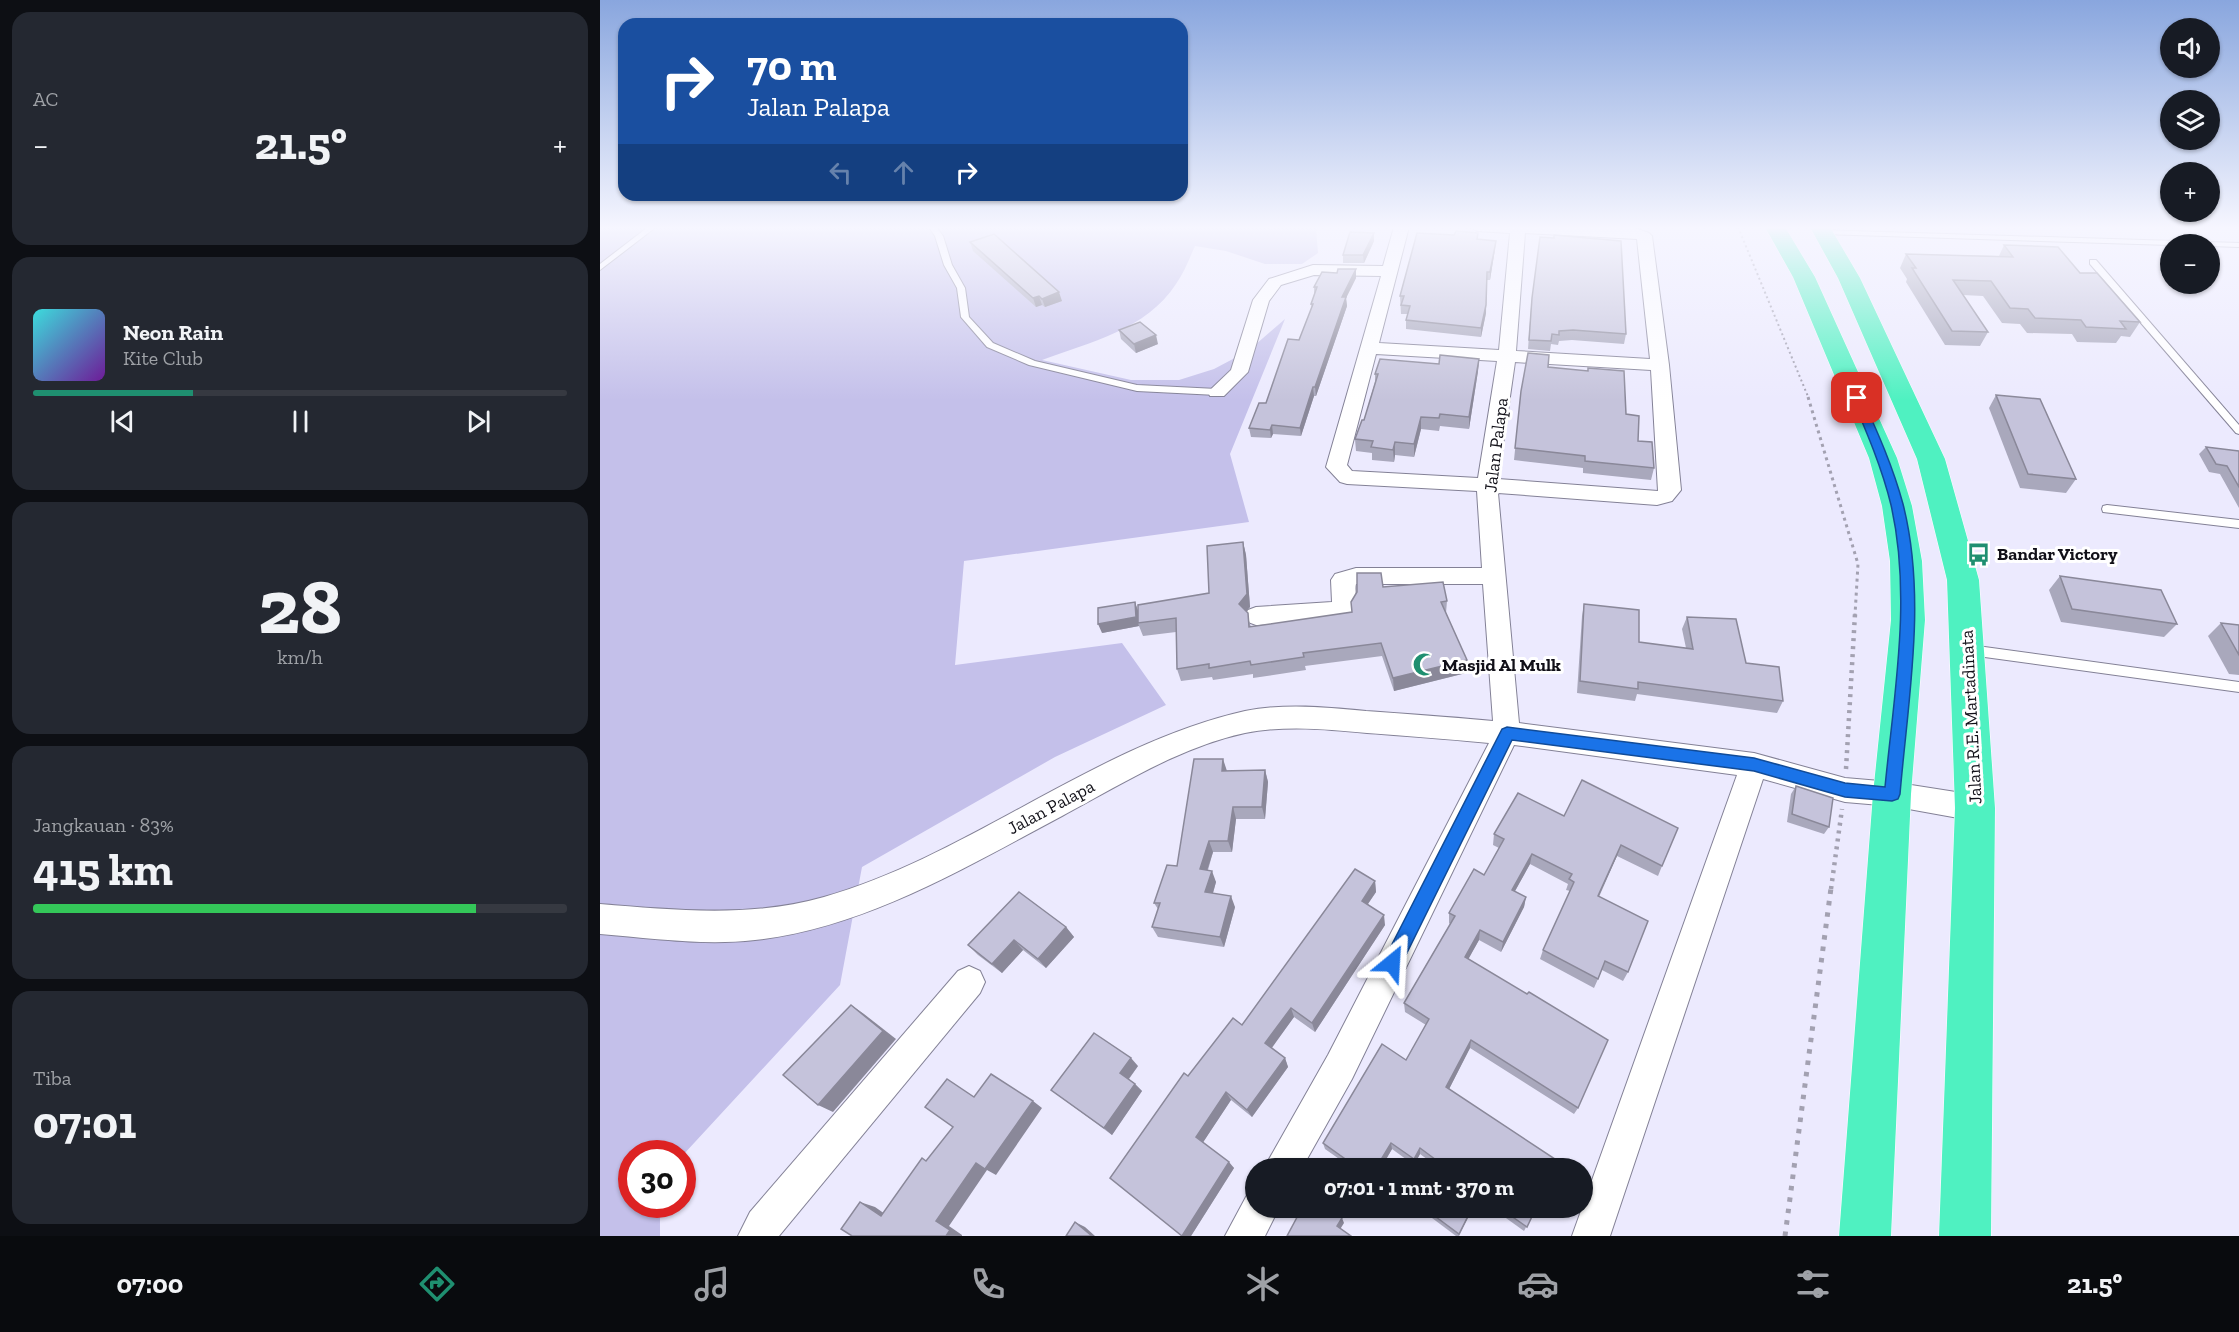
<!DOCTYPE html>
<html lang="id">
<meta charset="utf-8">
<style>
:root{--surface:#171b24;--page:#242831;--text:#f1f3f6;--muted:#9ea1a6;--line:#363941;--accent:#1f8f70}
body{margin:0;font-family:"Zilla Slab",serif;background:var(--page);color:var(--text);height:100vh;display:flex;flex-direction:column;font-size:22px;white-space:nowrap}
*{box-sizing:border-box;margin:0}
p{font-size:20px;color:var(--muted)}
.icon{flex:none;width:33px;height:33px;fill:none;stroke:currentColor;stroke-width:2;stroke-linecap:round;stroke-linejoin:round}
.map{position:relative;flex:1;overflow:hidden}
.drawer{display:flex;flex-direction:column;gap:12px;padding:12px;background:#0d0f14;width:600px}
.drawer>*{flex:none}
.top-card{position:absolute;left:18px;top:18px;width:570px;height:183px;border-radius:18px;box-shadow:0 2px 4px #0004;background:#1a4fa0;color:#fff;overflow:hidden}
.tools{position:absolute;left:1560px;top:18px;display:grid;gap:12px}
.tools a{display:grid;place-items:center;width:60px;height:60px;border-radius:50%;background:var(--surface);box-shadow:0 2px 4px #0004;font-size:30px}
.speed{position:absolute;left:18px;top:1140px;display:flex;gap:12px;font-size:30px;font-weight:700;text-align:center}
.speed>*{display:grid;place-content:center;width:78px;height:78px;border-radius:50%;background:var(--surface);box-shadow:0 2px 4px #0004;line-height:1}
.speed .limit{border:9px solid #d22;background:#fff;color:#111}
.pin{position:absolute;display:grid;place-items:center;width:51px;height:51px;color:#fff;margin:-26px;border-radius:12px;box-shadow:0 3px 9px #0006}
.me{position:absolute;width:66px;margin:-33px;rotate:27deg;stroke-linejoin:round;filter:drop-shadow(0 0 4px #0008)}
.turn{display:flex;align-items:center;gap:21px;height:126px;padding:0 30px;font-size:27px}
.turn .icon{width:78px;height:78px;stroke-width:2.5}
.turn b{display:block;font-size:42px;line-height:51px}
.lanes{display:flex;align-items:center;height:57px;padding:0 30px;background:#0003;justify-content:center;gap:30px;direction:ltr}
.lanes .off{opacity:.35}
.big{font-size:45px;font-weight:700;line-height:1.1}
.drawer .card{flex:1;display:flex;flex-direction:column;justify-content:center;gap:9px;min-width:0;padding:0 21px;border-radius:18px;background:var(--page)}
.drawer .dial{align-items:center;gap:0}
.dial b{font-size:78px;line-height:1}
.song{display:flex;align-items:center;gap:18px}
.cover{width:72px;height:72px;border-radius:9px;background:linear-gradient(135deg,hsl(180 70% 55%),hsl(280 70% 35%))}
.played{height:6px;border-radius:3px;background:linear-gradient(90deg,var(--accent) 30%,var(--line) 30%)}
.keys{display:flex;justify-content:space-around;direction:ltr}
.heat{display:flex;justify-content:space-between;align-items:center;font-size:33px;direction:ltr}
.charge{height:9px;border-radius:4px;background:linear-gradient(90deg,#34c759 83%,var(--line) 0)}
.trip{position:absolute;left:645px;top:1158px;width:348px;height:60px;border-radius:30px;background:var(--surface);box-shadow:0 2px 4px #0004;font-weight:700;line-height:60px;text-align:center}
.tabs{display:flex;height:96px;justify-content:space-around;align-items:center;background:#090b0e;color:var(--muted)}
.tabs .icon{width:42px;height:42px}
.tabs .on{color:var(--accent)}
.tabs b{font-size:27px;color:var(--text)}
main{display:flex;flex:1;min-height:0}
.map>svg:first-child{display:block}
.green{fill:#c4c0ea}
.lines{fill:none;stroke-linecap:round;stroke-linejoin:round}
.lane-casing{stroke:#838196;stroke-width:2}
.street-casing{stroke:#838196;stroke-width:2}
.highway-casing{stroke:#fff;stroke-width:1}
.path-far3{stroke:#a3a1b1;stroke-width:2;stroke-dasharray:2 3;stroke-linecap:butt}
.path-far2{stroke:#a3a1b1;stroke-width:3;stroke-dasharray:3 4;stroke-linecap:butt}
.path-far1{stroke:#a3a1b1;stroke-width:4.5;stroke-dasharray:3 5;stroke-linecap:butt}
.path{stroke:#a3a1b1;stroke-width:5;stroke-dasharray:4.5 7;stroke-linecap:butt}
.lane{fill:#fff;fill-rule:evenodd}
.street{fill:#fff;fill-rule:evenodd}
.highway{fill:#4ff1c1;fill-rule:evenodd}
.wall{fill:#a9a8bc}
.shaded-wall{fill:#8a8899}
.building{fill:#c5c3db;stroke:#8a8899;stroke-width:1.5}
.route{fill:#1a73e8;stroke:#114b97;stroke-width:1.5}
.labels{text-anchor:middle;stroke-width:6;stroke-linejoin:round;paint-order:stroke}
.street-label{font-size:18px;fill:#111018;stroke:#fff}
.poi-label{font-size:18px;font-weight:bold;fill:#111018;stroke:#fff;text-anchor:start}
</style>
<main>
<section class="drawer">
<div class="card"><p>AC</p>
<div class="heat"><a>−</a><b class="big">21.5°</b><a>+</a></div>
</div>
<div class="card">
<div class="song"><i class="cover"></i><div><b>Neon Rain</b><p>Kite Club</p></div></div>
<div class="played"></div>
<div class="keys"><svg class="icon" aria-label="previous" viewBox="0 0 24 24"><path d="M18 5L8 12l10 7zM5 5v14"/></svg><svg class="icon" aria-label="pause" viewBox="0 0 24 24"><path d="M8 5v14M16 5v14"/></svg><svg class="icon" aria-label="next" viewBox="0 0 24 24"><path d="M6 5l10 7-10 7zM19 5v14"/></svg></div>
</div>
<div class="card dial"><b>28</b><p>km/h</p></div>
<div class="card"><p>Jangkauan · 83%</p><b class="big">415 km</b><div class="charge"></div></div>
<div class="card"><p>Tiba</p><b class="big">07:01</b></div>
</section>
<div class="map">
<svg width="1639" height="1236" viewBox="0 0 1639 1236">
<rect width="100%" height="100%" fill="#eceafe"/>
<path class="green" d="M0,227H716L718,253L702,264H665L626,251L595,246C589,259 584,273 576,284C546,330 490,342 442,360L531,380H579L614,369L648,351L685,319L630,454L649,522L364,561L355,665L522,643L566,705L455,757L262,867L240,985L83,1155L32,1154V1204L60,1205V1236H0Z"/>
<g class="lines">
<defs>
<g id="lane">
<polygon points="48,227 56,227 0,270 0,264"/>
<polygon points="329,227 336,227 343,236 352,265 365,288 369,317 393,343 435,361 537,385 617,389 622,392 617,395 537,391 429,365 387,347 361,317 357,288 344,265 335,236"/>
<polygon points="1220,230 1639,243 1639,247 1610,246 1610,244 1570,245 1223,234 1219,232"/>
<polygon points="1490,260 1496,260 1639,425 1639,434 1636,433 1490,264"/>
<polygon points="1507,505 1639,520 1639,528 1503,512 1502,509 1503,506"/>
<polygon points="1370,645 1639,682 1639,692 1370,655 1366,653 1364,650 1366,647"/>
</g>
<g id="street">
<path d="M794,227H809L779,343L899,350L910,233L877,231L870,227L1035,228L1049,233L1052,236L1069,365L1081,490L1072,501L1057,505L898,493L919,723L1154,753L1245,778L1292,782L1375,795L1385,799L1389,808L1385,817L1375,821L1292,806L1245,802L1163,779L1010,1236H972L1137,775L914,745L752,1079L702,1168H664L728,1055L889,743C848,739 807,736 767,733C727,729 685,725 645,733C580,747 520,785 462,816C366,867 265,928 155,940C103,946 51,938 0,934V904C75,910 150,918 224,897C371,855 495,745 645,711C684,703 727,707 766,711C808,714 851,717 893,721L883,584H756C754,591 759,604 754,611C744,624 674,624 656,625L648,622L644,616L648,610L656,607L732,602L731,580L735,574L756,568H882L877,491L747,484L740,482L726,467L781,276L714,275L681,285L669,301L648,372L624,396H610L608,392L631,370L653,300L669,279L713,265L783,266ZM925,233L1037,239L1050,359L916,351ZM776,354L897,361L878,478L752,471L747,465ZM915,362L1051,370L1058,491L898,479Z"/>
<polygon points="369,966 380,971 385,982 380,993 179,1236 138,1236 150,1212 358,971"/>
<polygon points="656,1191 656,1208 679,1208 665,1236 625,1236 647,1195"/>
</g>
<g id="highway">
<polygon points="1165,227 1185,227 1215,277 1297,458 1312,506 1322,561 1325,620 1311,794 1291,1236 1239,1236 1273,794 1291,620 1290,561 1282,506 1269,458 1193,277"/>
<polygon points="1210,227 1230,227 1260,278 1345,459 1379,580 1395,808 1391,1236 1339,1236 1355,808 1347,580 1317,459 1238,278"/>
</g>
</defs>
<use href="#lane" class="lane-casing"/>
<use href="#street" class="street-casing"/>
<use href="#highway" class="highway-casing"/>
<polyline class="path-far3" points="1138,227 1209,399"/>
<polyline class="path-far2" points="1208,397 1258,564 1255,615"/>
<g class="path-far1">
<polyline points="1246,769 1255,614"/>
<polyline points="1231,889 1242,809"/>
</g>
<polyline class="path" points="1185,1236 1231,888"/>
<use href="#lane" class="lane"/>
<use href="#street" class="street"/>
<use href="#highway" class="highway"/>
</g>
<g class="wall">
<polygon points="878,239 895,249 890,280 887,280 886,313 881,337 806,329 806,320 808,314 801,314 800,296"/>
<polygon points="774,241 764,263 743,263 743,255"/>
<polygon points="370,242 462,301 445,307 442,305 436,307 373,251"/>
<polygon points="1404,245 1480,273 1540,322 1530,337 1521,336 1516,343 1477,342 1472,334 1427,333 1420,324 1402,323 1383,296 1363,295 1388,332 1380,346 1345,345 1306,282 1307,279 1300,268 1306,254 1399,256"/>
<polygon points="756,269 756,278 746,298 747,306 716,396 714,396 701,436 673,434 671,438 651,437 649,428 666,403 699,340 712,308 711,304 714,295 714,287 737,273"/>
<polygon points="931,307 1026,334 1024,344 972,340 959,341 958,345 951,344 950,351 928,349"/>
<polygon points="519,330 558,344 536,353 521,339"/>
<polygon points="879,359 878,371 869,429 840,426 839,431 821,429 814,457 795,455 794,462 772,460 772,453 756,451 755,439 764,420 775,382 775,374"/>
<polygon points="921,391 1026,414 1038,441 1054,468 1051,480 983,473 983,468 914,460"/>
<polygon points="1396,395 1476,479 1466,493 1420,488 1389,408"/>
<polygon points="1606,447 1639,451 1639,508 1620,474 1609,472 1599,454"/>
<polygon points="643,542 646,555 650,607 646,611 651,627 752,612 783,587 847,601 846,613 867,660 866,673 794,691 782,656 705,666 706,670 653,678 653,674 613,680 612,677 581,681 577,669 576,632 543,636 539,626 502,633 535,602 538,611 609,593"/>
<polygon points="1460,576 1577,624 1564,637 1461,622 1449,590"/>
<polygon points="984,604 1039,642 1086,648 1082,629 1087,617 1146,663 1183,701 1177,713 1037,694 1035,701 977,693 982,616"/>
<polygon points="1621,623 1639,625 1639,675 1629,674 1608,636"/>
<polygon points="665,770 668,782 665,819 636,819 632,852 613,852 608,870 616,882 613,893 635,907 624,947 558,937 552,927 558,909 554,903 577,866 627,771"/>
<polygon points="1196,786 1229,827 1224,834 1187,822 1191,794"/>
<polygon points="918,793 1062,866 1058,876 1017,856 999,897 1028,972 1023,981 1002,970 994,988 940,959 943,950 970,891 966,890 968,884 930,864 915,891 926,897 924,907 901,952 879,940 868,959 978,1108 974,1114 870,1048 849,1089 954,1168 839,1168 820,1154 814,1165 792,1149 781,1168 752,1168 725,1149 723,1143 806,1060 826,1025 805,1012 804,1003 850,924 849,923 849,913 884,875 899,848 893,845 894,834"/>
<polygon points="775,881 776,892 768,904 785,925 715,1032 694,1017 671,1048 685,1058 688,1067 652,1117 631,1100 603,1142 634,1168 591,1236 588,1076 642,1025"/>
<polygon points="466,927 474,937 446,968 423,950 402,973 378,955 368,945"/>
<polygon points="538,1066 529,1079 535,1084 542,1091 512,1135 451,1090"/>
<polygon points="829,1208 873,1208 859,1236 856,1236 828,1215 828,1211"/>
<polygon points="892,1208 936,1208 924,1231"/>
</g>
<g class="shaded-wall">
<polygon points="774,233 774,241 764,263 763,255"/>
<polygon points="896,241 895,249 890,280 890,272"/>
<polygon points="756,269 756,278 746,298 747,306 716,396 715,387 742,297"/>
<polygon points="459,292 462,301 445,307 442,299"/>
<polygon points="439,296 442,305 436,307 433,298"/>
<polygon points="886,305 886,313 881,337 881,328"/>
<polygon points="556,335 558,344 536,353 534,344"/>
<polygon points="879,359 878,371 869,429 869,417"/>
<polygon points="713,387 714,396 701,436 700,428"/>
<polygon points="821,417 821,429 814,457 814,444"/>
<polygon points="672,425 673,434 671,438 670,430"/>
<polygon points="795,442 795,455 794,462 793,450"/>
<polygon points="643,542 646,555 650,607 642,617 639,604"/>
<polygon points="535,602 538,611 538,623 539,626 502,633 498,624"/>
<polygon points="867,660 866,673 794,691 793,678"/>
<polygon points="623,759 627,771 622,771"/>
<polygon points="665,770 668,782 665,819 662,807"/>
<polygon points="633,807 636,819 632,852 628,841"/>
<polygon points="609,841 613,852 604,880 600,869"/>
<polygon points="1021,845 1017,856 994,906 998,896"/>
<polygon points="932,854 930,864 910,900 912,890"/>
<polygon points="612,871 616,882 610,903 605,892"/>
<polygon points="775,881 776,892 763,911 762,901"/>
<polygon points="631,896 635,907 624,947 620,937"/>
<polygon points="926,897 924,907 901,952 903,942"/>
<polygon points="784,915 785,925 715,1032 712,1023"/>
<polygon points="466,927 474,937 446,968 438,959"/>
<polygon points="880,930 879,940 864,967 865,957"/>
<polygon points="414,940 423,950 402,973 392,964"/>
<polygon points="251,1005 264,1014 296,1039 233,1112 218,1105"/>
<polygon points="691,1008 694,1017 669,1052 665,1043"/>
<polygon points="871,1040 870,1048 846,1095 846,1087"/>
<polygon points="531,1058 538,1066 527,1081 520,1073"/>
<polygon points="685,1058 688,1067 652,1117 647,1110"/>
<polygon points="535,1084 542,1091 512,1135 504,1128"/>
<polygon points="626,1092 631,1100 602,1144 596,1137"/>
<polygon points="433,1101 442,1108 396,1175 387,1170 349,1226 362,1235 362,1236 346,1236 336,1221 376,1163"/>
<polygon points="791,1143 792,1149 781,1168 776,1168"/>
<polygon points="820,1148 820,1154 814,1165 814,1159"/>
<polygon points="629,1162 634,1168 591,1236 582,1236"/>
<polygon points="260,1202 275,1207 295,1221 281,1216"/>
<polygon points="872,1208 873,1208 858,1236"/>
<polygon points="742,1218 744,1223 739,1231 737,1226"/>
<polygon points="475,1222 485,1227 495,1236 492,1236"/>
</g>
<g class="building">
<polygon points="856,231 878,233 877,239 896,241 890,272 887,272 886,305 881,328 806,320 810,306 801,305 804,296 800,296 817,233 854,235"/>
<polygon points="750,232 774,233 763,255 743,255"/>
<polygon points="394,234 459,292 442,299 439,296 433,298 370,242"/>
<polygon points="954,235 1021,241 1026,334 973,330 959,331 959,335 952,334 951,341 929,340 932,298 940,237 954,238"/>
<polygon points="1404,245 1458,247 1480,273 1497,273 1540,322 1520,321 1526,329 1486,327 1481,320 1435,318 1428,309 1410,308 1391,281 1353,280 1388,332 1352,331 1312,268 1316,268 1306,254 1413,257"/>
<polygon points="738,269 756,269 742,297 746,297 715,387 713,387 700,428 672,425 670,430 649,428 659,403 666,403 688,339 699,340 713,304 711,304 717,287 714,287 722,272 737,273"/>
<polygon points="540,322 556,335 534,344 519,330"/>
<polygon points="928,353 949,355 948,367 988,371 988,368 1024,371 1026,414 1039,416 1038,441 1052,442 1054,468 985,461 985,456 915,448 921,391"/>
<polygon points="840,355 879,359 869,417 840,414 839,418 821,417 814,444 795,442 793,450 771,447 773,441 755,439 762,420 764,420 778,374 775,374 780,359 839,364"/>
<polygon points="1396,395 1440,399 1476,479 1428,474"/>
<polygon points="1606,447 1639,451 1639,487 1627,466 1616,464"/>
<polygon points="643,542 647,594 639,604 648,613 649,627 752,612 751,602 757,592 757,573 781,573 783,587 843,582 847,601 841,602 867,660 793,678 781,643 703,653 704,657 651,665 650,661 609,668 609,664 577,669 576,618 538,623 538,605 609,593 607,546"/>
<polygon points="1460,576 1561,590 1577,624 1472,609"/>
<polygon points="535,602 536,617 498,624 498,608"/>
<polygon points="984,604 1039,610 1039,642 1093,649 1087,617 1136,619 1146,663 1179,667 1183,701 1038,682 1038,689 980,681"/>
<polygon points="1621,623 1639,625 1639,655"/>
<polygon points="594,759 623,759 622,771 665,770 662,807 633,807 628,841 609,841 600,869 612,871 605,892 631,896 620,937 552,927 560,903 554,903 567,865 577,866"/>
<polygon points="982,780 1078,828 1062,866 1021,845 998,896 1048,921 1028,972 1005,961 998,979 943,950 974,882 969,879 972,874 932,854 912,890 926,897 903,942 880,930 865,957 927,994 929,992 1008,1040 978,1108 871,1040 846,1087 958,1161 954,1168 847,1168 820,1148 814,1159 791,1143 776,1168 758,1168 723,1143 782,1044 806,1060 829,1019 804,1003 855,916 849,913 874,869 884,875 904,839 894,834 918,793 964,816"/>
<polygon points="1196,786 1233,798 1229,827 1192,814"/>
<polygon points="755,869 775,881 762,901 784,915 712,1023 691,1008 665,1043 685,1058 647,1110 626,1092 596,1137 629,1162 582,1236 510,1178 584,1073 588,1076 633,1018 642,1025"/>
<polygon points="419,892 466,927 438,959 414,940 392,964 368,945"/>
<polygon points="251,1005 283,1031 218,1105 183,1075"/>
<polygon points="494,1033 531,1058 520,1073 535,1084 504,1128 451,1090"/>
<polygon points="391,1074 433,1101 385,1169 376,1163 336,1221 350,1230 346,1236 252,1236 241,1229 260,1202 281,1216 322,1158 326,1161 353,1127 325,1107 347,1079 374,1097"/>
<polygon points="702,1208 710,1208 716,1212 719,1208 728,1208 742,1218 737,1226 751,1236 687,1236"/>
<polygon points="829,1208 872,1208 859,1234 828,1211"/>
<polygon points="900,1208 936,1208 927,1227"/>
<polygon points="475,1222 492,1236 466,1236"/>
</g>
<linearGradient id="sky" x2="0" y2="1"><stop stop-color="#89a6de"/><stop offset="0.57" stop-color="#f6f6ff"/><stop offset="1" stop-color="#f6f6ff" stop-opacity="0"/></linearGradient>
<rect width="1639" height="400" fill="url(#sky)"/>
<path class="route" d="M1257,395L1262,398C1278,433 1293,467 1303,504C1327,598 1308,699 1300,794L1298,799L1292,801L1245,797L1154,771L912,740L799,969L792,972L786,969L783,963L786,956L902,729L907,727L1154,758L1245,783L1285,787C1294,694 1312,597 1291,505C1282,468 1267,433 1252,398Z"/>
<defs>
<symbol id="bus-bare" viewBox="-9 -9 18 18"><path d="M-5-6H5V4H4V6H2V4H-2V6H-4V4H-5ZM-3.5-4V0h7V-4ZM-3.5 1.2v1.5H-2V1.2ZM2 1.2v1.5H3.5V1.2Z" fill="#1f8f70" stroke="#fff" stroke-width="2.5" paint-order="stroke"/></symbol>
<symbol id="mosque-bare" viewBox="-9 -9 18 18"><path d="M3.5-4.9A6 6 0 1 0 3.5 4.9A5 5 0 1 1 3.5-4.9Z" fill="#1f8f70" stroke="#fff" stroke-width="2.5" paint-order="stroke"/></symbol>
</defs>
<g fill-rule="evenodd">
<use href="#bus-bare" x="1362" y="538" width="33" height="33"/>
<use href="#mosque-bare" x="808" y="648" width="33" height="33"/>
</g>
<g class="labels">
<g class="street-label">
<text transform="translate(896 445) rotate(-83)" y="6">Jalan Palapa</text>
<text transform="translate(1371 717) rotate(-93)" y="6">Jalan R.E. Martadinata</text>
<text transform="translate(451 807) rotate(-28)" y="6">Jalan Palapa</text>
</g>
<g class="poi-label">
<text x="1397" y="560">Bandar Victory</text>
<text x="842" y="671">Masjid Al Mulk</text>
</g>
</g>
</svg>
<div class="tools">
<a><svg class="icon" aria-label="sound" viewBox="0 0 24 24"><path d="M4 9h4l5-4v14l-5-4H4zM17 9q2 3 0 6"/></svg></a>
<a><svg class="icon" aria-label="layers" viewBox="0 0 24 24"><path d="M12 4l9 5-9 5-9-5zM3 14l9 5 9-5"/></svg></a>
<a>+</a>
<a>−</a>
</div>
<div class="speed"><div class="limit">30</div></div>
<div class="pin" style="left:1257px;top:398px;background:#d93025"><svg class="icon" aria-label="arrive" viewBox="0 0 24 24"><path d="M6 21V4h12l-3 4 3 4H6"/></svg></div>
<svg class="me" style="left:792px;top:963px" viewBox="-20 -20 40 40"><path d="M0-17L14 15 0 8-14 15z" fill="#1a73e8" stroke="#fff" stroke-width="4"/></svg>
<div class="trip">07:01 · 1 mnt · 370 m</div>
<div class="top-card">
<div class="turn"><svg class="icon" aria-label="right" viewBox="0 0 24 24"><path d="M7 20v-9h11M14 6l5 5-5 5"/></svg><div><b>70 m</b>Jalan Palapa</div></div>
<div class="lanes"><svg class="icon off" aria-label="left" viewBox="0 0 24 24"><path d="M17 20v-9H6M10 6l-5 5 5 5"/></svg><svg class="icon off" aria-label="ahead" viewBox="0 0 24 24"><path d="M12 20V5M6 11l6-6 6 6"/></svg><svg class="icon" aria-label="right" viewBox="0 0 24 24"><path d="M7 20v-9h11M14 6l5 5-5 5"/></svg></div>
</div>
</div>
</main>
<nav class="tabs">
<b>07:00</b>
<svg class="icon on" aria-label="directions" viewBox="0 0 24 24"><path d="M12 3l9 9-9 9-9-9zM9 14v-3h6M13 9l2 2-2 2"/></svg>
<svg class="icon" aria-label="music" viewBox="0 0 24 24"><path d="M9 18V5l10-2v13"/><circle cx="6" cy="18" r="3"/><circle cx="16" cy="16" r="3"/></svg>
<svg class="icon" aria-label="phone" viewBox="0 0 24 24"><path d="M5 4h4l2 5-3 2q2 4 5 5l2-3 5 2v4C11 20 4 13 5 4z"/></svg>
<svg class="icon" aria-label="climate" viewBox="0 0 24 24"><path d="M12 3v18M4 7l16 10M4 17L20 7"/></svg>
<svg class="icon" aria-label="car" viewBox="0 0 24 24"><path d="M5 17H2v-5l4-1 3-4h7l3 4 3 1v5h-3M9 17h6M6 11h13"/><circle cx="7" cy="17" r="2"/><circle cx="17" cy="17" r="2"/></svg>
<svg class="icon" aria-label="filters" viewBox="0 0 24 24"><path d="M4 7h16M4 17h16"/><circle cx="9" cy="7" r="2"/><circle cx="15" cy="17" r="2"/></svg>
<b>21.5°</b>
</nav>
